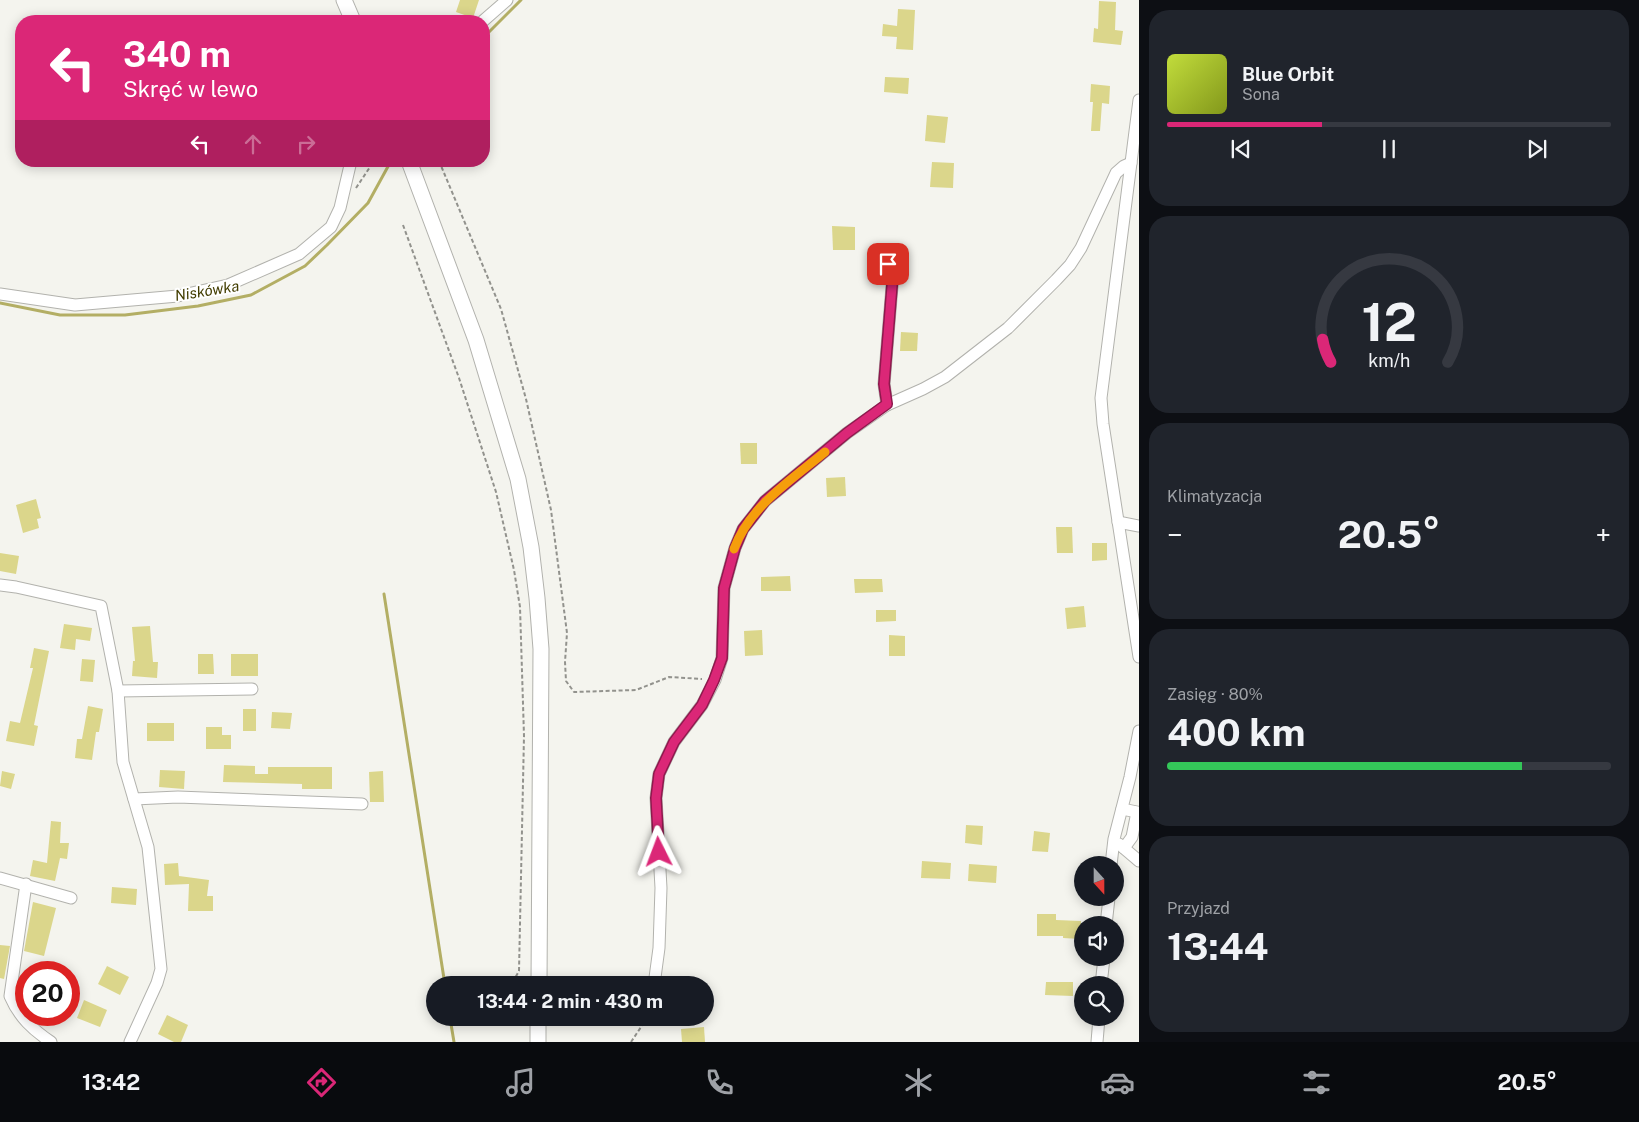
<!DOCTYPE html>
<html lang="pl">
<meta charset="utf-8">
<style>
:root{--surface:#171b24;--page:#20242c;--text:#f1f3f6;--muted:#9ea1a6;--line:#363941;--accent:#db2777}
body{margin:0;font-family:"Public Sans",sans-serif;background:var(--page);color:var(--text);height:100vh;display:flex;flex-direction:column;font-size:19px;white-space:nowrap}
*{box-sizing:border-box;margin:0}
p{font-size:16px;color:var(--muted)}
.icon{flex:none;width:28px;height:28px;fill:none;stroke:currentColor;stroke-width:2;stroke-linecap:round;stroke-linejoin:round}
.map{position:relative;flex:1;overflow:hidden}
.details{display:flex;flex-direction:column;gap:10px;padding:10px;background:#0d0f14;width:500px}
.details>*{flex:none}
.banner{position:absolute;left:15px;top:15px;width:475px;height:152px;border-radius:20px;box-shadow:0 2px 12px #0003;background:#db2777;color:#fff;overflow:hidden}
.needle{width:32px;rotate:159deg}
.tools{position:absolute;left:1074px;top:856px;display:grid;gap:10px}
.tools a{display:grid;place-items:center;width:50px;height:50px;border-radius:50%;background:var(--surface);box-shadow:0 2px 12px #0003;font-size:25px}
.speed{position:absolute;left:15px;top:961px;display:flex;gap:10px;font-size:25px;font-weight:700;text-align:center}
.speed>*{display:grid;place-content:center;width:65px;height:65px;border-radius:50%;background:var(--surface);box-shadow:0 2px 12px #0003;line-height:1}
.speed .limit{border:8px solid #d22;background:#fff;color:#111}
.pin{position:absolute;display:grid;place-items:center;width:42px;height:42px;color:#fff;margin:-21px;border-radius:10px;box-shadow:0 2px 8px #0006}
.me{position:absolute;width:55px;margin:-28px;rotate:357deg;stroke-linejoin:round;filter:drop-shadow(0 0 4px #0008)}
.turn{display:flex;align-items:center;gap:18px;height:105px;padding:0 25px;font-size:22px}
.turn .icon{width:65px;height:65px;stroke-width:2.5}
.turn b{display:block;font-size:35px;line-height:42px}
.lanes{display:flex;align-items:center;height:48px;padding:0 25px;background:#0003;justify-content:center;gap:25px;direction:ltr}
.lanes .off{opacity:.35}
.big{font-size:38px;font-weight:700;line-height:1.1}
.details .tile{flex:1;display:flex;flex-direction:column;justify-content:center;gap:8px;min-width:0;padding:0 18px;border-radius:20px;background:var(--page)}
.details .dial{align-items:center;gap:0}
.dial svg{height:130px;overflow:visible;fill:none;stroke:var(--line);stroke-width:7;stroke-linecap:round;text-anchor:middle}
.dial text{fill:var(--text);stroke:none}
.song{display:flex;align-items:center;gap:15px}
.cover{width:60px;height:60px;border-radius:8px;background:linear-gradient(135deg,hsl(70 70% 55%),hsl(70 70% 35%))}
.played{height:5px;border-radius:2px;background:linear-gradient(90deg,var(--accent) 35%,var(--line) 35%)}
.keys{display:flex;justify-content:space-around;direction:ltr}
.heat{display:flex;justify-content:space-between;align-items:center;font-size:28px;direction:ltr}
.charge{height:8px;border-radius:4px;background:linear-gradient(90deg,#34c759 80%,var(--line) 0)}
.trip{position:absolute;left:426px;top:976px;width:288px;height:50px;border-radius:25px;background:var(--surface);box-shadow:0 2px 12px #0003;font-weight:700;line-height:50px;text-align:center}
.menu{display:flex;height:80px;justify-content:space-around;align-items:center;background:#090b0e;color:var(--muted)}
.menu .icon{width:35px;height:35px}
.menu .selected{color:var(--accent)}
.menu b{font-size:22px;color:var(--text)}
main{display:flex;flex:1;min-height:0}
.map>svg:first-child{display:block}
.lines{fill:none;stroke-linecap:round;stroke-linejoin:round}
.stream{stroke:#b3ae64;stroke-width:3}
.building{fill:#dbd68b}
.minor-casing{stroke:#b2b2ad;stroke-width:13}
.major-casing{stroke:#b2b2ad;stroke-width:17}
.path{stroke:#92928d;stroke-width:2;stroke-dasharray:4 2.5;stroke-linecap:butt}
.minor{stroke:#fff;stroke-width:11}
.major{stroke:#fff;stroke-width:15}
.route-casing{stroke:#8e194d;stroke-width:12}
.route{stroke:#db2777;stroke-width:9}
.slow{stroke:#f59e0b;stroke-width:9}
.labels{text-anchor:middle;stroke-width:4;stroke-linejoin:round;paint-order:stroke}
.water-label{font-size:15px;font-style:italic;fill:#423d00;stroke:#fff}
</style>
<main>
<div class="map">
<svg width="1139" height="1042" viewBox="0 0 1139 1042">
<rect width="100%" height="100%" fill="#f4f4ee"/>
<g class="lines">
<g class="stream">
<polyline points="484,37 521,0"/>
<polyline points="0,303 60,315 125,315 198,306 251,295 305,266 327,245 368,203 391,161"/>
<polyline points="384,594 445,985"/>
<polyline points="450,1018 454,1042"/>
</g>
</g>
<g class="building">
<polygon points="460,0 479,0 473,18 456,12"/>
<polygon points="1099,1 1116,2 1115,30 1123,31 1121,45 1093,42 1094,28 1098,29"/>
<polygon points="898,9 915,10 913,50 896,49 897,37 882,36 883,24 897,26"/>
<polygon points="885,77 909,78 908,94 884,92"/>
<polygon points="1091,84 1110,86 1109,104 1102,103 1100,131 1091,131 1093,102 1090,102"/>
<polygon points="927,115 948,117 945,143 925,141"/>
<polygon points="932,162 954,163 953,188 930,187"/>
<polygon points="832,226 855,227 855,250 833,250"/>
<polygon points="901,332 918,333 917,351 900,351"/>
<polygon points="740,443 757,443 757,464 741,464"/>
<polygon points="845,477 846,496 827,497 826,478"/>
<polygon points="36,499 41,518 37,519 39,528 23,533 16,505"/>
<polygon points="1056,527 1072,527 1073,553 1057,553"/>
<polygon points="1092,543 1107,543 1107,560 1092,561"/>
<polygon points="0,553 19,556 16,574 0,571"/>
<polygon points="790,576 791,591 761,591 761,577"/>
<polygon points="854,579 882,579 883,592 855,593"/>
<polygon points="1084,606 1086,627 1067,629 1065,608"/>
<polygon points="876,610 896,610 896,621 876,622"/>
<polygon points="64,624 92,628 90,641 76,639 75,650 60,648"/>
<polygon points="150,626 153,662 158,662 157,678 132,676 133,661 135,661 132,627"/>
<polygon points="762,630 763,655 745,656 744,631"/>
<polygon points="889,635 905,636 905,656 889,656"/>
<polygon points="34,648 49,651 34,725 38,726 34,746 6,741 10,721 20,723 33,668 30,668"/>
<polygon points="198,654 213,654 214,674 198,674"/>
<rect x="231" y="654" width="27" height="22"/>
<polygon points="82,659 95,660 93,682 80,681"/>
<polygon points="88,706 103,709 99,732 96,732 92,760 75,758 77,739 82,739"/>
<rect x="243" y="709" width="13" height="22"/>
<polygon points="272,712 292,713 290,729 271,728"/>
<rect x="147" y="723" width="27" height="18"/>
<polygon points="206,727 222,727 222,735 231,735 231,749 206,749"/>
<polygon points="224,765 255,766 255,774 268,774 268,767 332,767 332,789 302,789 302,784 223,782"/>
<polygon points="160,770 185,771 184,789 159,787"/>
<polygon points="2,771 15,774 11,789 0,786"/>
<polygon points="383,771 384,802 370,802 369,772"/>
<polygon points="51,821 61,822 60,843 69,843 67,859 60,858 55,881 30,876 33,860 47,863"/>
<polygon points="966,825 983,826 982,845 965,843"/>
<polygon points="1034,831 1050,833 1048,852 1032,851"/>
<polygon points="922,861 951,863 950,879 921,878"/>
<polygon points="178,863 179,876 209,880 207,896 213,896 213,911 188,911 189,884 165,885 164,864"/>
<polygon points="969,864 997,866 996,883 968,881"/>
<polygon points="112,887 137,889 136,905 111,903"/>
<polygon points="33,902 56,908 44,956 24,951"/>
<polygon points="1037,914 1056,914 1056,920 1081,921 1080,939 1063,938 1063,936 1037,936"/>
<polygon points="0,945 10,946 4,979 0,978"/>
<polygon points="107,966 129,977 120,995 98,984"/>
<polygon points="1046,982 1073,982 1073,996 1045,995"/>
<polygon points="84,1000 107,1010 100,1027 77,1018"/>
<polygon points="167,1015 188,1025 181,1042 174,1042 158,1034"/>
<polygon points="704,1027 705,1042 682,1042 681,1029"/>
</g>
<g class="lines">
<defs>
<g id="minor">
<polyline points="483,21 507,0"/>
<polyline points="1139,100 1101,398 1103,424 1139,657"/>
<polyline points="884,254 893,274 884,384 887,405"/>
<polyline points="0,294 75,305 178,296 228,285 299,254 331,227 340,208 351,161"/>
<polyline points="1118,522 1139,526"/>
<polyline points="0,585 16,587 101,606 118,691 123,762 148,847 161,969 157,983 130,1042"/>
<polyline points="118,691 252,689"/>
<polyline points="134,799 178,797 362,804"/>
<polyline points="1122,809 1137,812 1132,837 1124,848"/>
<polyline points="1119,844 1139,861"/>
<polyline points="1111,865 1114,839 1130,777 1139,731"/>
<polyline points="0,878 71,898"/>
<path d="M26,884L10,996C19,1017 33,1030 51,1042"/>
<polyline points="1106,925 1109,898"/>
<polyline points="654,985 659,948 661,888 656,798 659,774 674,742 702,705 715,680 722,658 724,588 735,548 743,529 765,501 847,433 887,405 923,389 945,377 1008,328 1056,280 1070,265 1081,248 1116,173 1124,166 1131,163"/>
<polyline points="1101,985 1104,958"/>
<polyline points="1097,1042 1099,1018"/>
</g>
<g id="major">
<polyline points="344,0 353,21"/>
<polyline points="409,161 476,340 518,479 531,547 537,598 541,649 539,985"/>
<polyline points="538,1042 538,1018"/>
</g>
</defs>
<use href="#minor" class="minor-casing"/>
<use href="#major" class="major-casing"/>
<g class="path">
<polyline points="439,161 501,309 526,399 551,510 567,633 565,662 566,681 574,692 636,690 669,677 702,679"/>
<polyline points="356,188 374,161"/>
<polyline points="403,225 459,378 496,492 514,570 520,607 524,736 519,971 511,985"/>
<polyline points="512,1018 526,1021"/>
<polyline points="631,1042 647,1018"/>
</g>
<use href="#minor" class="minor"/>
<use href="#major" class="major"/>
</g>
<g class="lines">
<defs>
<polyline id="route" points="659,852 656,798 659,774 674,742 702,705 714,680 722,658 724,588 735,548 743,529 765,501 847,433 887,404 884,384 893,274 888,264"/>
</defs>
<use href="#route" class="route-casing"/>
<use href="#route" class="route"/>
<path class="slow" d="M734,549C750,506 791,480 825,452"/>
</g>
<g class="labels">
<g class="water-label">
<text transform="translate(207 291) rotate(-9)" y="5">Niskówka</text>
</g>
</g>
</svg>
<div class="tools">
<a><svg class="needle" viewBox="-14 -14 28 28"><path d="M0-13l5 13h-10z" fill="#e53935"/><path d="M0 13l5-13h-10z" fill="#9ea1a6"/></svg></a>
<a><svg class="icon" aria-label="sound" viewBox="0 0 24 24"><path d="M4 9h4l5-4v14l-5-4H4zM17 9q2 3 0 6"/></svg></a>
<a><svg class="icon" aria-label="search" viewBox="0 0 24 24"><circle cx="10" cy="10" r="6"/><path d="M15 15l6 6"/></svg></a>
</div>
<div class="speed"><div class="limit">20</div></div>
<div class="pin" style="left:888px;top:264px;background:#d93025"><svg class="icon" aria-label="arrive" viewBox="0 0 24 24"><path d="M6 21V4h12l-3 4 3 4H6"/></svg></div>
<svg class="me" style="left:659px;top:852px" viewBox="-20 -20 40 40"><path d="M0-17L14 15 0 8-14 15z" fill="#db2777" stroke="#fff" stroke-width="4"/></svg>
<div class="trip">13:44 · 2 min · 430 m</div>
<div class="banner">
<div class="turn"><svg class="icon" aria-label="left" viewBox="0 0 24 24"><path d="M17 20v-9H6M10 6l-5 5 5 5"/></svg><div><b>340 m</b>Skręć w lewo</div></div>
<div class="lanes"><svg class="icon" aria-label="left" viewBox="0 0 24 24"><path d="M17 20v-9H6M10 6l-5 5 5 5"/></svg><svg class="icon off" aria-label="ahead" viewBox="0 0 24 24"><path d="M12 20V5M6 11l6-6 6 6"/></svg><svg class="icon off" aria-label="right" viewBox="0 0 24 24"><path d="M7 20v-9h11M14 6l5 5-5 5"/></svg></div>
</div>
</div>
<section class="details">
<div class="tile">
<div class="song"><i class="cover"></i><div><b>Blue Orbit</b><p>Sona</p></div></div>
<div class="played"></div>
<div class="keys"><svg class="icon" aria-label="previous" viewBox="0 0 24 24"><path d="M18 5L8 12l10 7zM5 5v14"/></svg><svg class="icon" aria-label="pause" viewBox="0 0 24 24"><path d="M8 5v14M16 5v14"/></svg><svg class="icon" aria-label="next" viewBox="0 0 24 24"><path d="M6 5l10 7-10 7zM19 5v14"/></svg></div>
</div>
<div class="tile dial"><svg viewBox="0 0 100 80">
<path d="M14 69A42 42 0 1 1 86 69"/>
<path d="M14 69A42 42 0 0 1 9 55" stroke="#db2777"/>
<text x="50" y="56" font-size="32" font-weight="700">12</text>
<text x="50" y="72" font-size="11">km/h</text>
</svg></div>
<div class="tile"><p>Klimatyzacja</p>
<div class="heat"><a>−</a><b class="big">20.5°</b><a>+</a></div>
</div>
<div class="tile"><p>Zasięg · 80%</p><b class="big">400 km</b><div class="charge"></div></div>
<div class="tile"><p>Przyjazd</p><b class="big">13:44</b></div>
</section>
</main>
<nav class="menu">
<b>13:42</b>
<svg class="icon selected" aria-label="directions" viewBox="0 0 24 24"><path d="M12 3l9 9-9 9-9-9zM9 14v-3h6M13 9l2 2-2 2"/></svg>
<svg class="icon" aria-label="music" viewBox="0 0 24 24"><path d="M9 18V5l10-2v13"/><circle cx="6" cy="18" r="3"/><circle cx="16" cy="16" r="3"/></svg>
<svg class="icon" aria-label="phone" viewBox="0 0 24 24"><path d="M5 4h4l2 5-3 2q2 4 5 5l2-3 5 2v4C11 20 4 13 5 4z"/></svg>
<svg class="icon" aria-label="climate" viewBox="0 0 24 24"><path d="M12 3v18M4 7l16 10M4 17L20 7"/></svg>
<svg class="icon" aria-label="car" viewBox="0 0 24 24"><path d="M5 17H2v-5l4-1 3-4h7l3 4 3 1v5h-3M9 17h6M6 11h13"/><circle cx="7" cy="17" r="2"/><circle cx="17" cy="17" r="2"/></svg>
<svg class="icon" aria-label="filters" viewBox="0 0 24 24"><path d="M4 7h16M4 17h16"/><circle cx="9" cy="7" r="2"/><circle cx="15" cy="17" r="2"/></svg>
<b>20.5°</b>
</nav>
